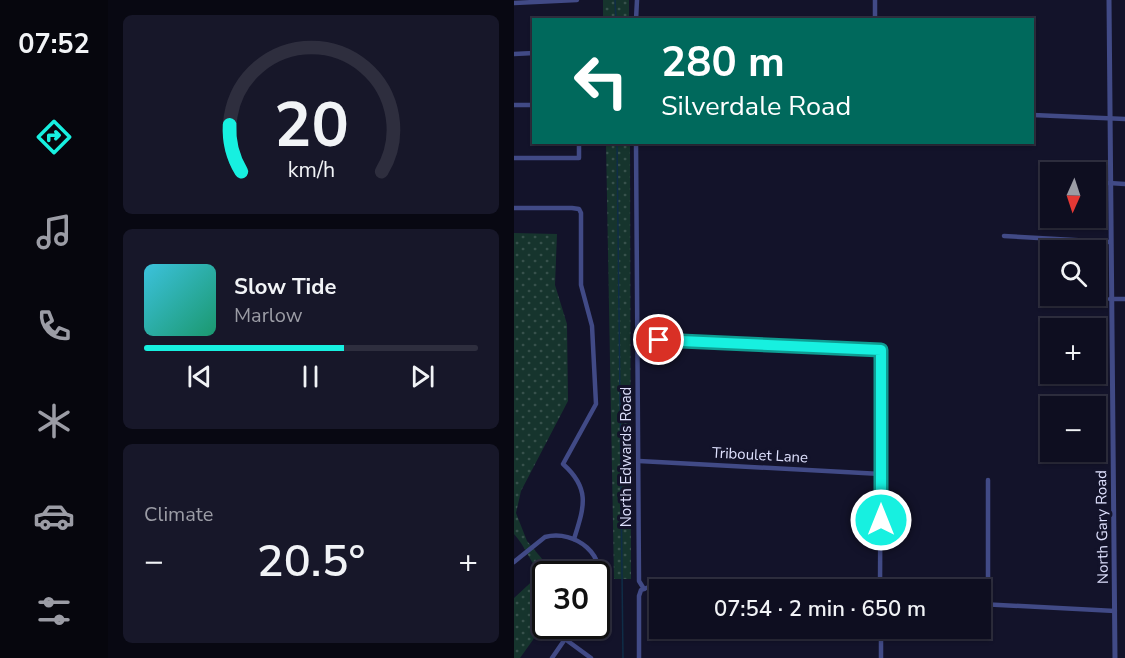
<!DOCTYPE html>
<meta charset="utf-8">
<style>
:root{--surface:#0e0e20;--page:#171729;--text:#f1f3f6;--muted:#9b9ca5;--line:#2e2e3e;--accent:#17f0e0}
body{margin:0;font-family:"Nunito Sans",sans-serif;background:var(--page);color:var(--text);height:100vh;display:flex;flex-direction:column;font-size:22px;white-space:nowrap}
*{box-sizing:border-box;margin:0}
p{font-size:20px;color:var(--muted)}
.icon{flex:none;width:33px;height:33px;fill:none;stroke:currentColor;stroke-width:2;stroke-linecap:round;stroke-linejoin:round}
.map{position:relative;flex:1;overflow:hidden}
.side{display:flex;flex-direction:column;gap:15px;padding:15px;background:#080812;width:406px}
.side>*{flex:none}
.hud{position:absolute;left:18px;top:18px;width:502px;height:126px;border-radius:0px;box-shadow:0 2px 4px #0004,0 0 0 2px var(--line);background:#00695c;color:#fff;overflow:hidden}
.needle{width:39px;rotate:183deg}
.controls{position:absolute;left:526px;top:162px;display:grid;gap:12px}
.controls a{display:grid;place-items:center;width:66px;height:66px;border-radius:0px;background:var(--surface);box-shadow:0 2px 4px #0004,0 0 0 2px var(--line);font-size:30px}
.speed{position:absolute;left:18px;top:561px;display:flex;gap:12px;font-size:30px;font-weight:700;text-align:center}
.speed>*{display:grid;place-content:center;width:78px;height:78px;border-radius:50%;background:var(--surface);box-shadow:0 2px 4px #0004,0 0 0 2px var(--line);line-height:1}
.speed .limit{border:3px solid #111;border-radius:9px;background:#fff;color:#111}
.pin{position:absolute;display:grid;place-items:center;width:51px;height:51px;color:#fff;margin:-26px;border:3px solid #fff;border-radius:50%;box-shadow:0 2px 6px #0007}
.me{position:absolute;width:66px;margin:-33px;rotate:0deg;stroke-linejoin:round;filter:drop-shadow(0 0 4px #0008)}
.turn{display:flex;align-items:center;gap:21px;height:126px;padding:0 30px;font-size:27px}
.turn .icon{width:78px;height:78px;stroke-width:2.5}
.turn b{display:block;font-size:42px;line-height:51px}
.big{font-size:45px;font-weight:600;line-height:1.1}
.side .card{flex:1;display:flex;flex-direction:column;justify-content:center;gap:9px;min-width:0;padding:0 21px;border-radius:9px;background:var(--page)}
.side .dial{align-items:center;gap:0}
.dial svg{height:156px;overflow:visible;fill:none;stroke:var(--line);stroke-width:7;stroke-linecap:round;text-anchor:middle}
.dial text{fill:var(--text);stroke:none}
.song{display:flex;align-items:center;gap:18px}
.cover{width:72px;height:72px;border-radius:9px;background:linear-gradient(135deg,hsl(190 70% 55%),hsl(160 70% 35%))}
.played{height:6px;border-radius:3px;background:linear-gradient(90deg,var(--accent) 60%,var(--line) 60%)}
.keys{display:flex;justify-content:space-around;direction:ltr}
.heat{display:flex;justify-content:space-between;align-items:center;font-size:33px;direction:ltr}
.trip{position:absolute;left:135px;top:579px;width:342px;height:60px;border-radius:0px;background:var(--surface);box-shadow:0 2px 4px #0004,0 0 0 2px var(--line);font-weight:600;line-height:60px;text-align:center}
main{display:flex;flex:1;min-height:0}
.tab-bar{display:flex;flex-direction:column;width:108px;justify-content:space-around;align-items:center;background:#06060d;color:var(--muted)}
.tab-bar .icon{width:42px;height:42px}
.tab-bar .on{color:var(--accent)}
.tab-bar b{font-size:27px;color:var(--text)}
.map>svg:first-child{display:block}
.grass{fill:url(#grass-dots)}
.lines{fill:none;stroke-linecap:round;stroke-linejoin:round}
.stream{stroke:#0f2d47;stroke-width:1.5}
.minor{stroke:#414a86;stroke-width:4.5}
.tertiary{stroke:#414a86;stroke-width:5}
.route-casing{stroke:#0f9c92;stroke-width:15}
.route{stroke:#17f0e0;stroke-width:10}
.labels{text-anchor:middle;stroke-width:6;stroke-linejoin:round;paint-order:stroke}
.street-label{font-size:15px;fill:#dee0fd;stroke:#13132a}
</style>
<main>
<nav class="tab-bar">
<b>07:52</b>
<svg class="icon on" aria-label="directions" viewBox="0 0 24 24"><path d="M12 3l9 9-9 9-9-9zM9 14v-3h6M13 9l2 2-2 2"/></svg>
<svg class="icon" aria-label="music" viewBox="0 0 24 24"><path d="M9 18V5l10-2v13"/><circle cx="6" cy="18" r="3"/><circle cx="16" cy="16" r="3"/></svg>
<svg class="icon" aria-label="phone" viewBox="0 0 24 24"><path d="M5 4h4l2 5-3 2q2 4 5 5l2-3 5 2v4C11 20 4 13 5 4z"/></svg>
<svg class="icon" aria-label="climate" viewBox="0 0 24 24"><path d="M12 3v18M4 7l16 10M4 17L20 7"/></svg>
<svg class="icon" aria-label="car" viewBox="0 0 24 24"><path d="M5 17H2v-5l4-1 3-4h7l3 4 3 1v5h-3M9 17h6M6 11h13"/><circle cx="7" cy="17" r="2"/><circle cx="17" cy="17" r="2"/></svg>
<svg class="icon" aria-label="filters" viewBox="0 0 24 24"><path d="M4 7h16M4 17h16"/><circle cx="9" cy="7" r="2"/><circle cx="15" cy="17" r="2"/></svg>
</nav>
<section class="side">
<div class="card dial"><svg viewBox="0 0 100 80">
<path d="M14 69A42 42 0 1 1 86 69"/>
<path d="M14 69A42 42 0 0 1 8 45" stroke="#17f0e0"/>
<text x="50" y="56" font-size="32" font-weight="700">20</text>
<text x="50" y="72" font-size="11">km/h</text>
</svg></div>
<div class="card">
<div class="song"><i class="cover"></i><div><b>Slow Tide</b><p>Marlow</p></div></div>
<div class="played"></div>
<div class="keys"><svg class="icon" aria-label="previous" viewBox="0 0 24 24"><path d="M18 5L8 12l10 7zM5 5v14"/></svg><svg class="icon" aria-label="pause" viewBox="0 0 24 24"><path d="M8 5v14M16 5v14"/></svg><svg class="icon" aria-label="next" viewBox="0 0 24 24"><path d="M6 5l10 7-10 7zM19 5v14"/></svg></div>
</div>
<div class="card"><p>Climate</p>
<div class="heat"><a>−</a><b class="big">20.5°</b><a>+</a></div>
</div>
</section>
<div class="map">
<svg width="611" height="658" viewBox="0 0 611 658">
<defs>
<pattern id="grass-dots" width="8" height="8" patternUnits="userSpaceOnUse" patternTransform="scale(1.5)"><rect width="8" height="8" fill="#16342d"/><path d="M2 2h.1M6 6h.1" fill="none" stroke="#37514c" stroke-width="1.8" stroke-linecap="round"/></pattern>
</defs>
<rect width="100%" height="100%" fill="#13132a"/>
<g class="grass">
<rect x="89" y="0" width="26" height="19"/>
<polygon points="92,143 116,143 117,579 100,579"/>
<path d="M0,233L43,234L41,285L53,324L54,401L7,491L2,513L13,541L34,566L48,563L58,570V574H32L31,623L6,658H0V598L26,574C16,561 11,546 0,534Z"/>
</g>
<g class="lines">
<g class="stream">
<polyline points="101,0 102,20"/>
<polyline points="103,142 109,658"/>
</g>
<g class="minor">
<polyline points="0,3 63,0"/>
<polyline points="122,20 123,0"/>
<polyline points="361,20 361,0"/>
<polyline points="0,54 20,53"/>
<polyline points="0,105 20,105"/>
<polyline points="519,115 611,119"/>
<polyline points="122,142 125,581 130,589"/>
<polyline points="0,158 65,158 65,142"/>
<polyline points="595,183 611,184"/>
<path d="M0,208H58L65,209L67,213V285L78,326L82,404L49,464C77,489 70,507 60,539"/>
<polyline points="490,236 596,242"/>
<polyline points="596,299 611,299"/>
<polyline points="123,339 367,350 366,590"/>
<polyline points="125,461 367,474"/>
<path d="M0,562L31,537C61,529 96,556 82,588"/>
<polyline points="466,604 601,611"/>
<polyline points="474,605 474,480"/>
<polyline points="367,628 367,658"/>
<polyline points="51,639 77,658"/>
<polyline points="38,658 60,626"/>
<polyline points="125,658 125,596 127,590 135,587 175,590"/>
</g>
<polyline class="tertiary" points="595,0 601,658"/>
</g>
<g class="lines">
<defs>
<polyline id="route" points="145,340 367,350 367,520"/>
</defs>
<use href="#route" class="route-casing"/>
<use href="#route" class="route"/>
</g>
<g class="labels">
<g class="street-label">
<text transform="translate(246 455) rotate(3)" y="5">Triboulet Lane</text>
<text transform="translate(112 457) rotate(-90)" y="5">North Edwards Road</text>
<text transform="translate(588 527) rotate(-91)" y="5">North Gary Road</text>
</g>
</g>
</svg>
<div class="controls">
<a><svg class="needle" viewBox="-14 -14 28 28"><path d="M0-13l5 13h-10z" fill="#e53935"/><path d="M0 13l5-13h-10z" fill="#9b9ca5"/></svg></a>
<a><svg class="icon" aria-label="search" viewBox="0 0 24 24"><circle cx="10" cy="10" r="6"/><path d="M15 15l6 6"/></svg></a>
<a>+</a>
<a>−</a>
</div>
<div class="speed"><div class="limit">30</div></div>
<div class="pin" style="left:145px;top:340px;background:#d93025"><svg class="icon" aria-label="arrive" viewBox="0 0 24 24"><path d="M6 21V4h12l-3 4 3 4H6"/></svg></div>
<svg class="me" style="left:367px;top:520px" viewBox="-20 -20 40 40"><circle r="17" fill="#17f0e0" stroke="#fff" stroke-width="3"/><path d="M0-11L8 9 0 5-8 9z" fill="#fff"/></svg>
<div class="trip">07:54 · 2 min · 650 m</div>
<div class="hud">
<div class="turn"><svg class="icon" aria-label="left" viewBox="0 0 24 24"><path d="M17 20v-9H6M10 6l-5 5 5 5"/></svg><div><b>280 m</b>Silverdale Road</div></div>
</div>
</div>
</main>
